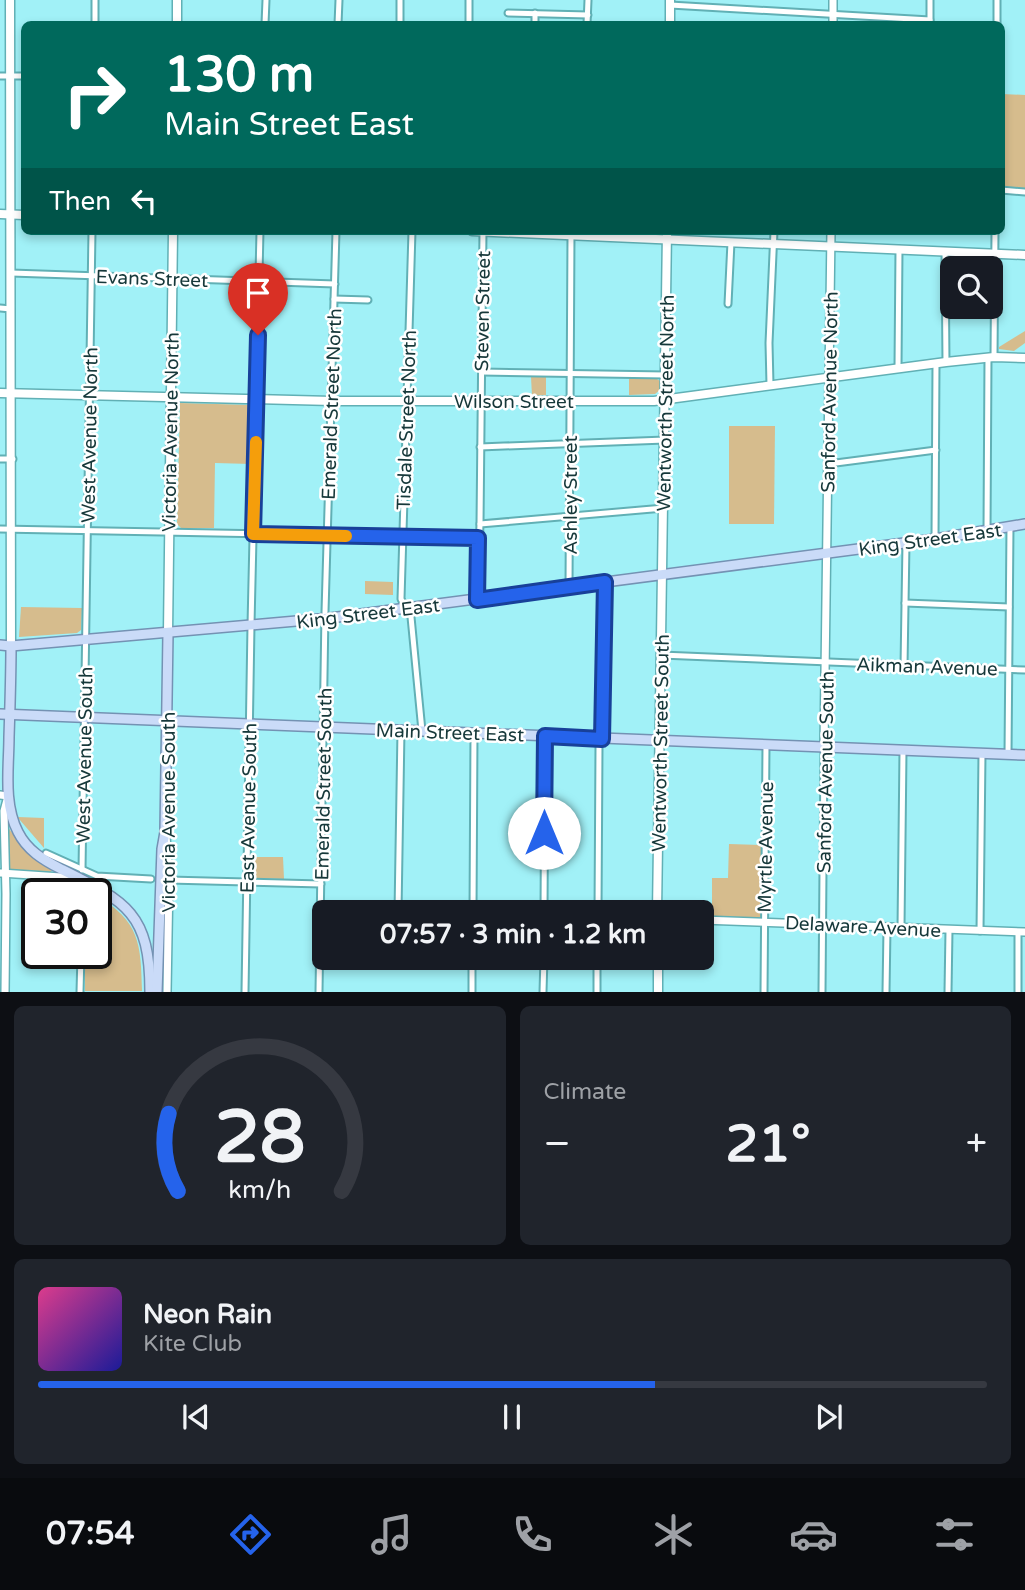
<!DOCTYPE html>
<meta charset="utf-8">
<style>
:root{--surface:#171b24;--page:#20242c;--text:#f1f3f6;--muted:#9ea1a6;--line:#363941;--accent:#2563eb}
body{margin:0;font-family:"Varela Round",sans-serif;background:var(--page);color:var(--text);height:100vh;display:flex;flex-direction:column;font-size:26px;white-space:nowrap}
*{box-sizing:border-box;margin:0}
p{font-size:23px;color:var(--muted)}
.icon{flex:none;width:38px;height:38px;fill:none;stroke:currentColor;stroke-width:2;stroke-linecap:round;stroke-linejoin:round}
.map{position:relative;height:992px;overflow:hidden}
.panel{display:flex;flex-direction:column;gap:14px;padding:14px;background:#0d0f14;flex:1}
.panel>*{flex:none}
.top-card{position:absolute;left:21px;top:21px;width:984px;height:214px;border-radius:10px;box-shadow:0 4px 10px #0003;background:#00695c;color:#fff;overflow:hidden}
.controls{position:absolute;left:940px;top:256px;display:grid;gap:14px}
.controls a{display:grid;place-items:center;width:63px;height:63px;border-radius:10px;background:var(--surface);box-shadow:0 4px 10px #0003;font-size:35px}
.speed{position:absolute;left:21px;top:878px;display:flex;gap:14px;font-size:35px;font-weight:700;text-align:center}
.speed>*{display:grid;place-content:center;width:91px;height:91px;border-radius:50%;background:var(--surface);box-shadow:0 4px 10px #0003;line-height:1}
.speed .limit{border:4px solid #111;border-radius:10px;background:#fff;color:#111}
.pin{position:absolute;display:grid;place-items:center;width:60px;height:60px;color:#fff;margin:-72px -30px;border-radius:50% 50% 50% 0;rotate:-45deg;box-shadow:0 0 7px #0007}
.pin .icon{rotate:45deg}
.me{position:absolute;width:77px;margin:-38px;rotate:0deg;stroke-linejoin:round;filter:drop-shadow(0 0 5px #0008)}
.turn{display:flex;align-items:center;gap:24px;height:147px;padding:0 28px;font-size:32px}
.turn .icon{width:91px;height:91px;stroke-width:2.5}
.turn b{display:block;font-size:49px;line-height:60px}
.then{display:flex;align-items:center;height:66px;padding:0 28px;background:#0003;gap:14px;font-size:26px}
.big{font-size:52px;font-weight:700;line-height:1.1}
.panel .tile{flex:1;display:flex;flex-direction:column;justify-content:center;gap:10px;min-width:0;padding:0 24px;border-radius:10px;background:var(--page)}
.panel .dial{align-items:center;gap:0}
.dial svg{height:182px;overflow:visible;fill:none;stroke:var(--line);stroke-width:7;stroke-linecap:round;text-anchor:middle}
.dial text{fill:var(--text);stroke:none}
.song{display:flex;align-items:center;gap:21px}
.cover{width:84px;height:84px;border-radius:10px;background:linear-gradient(135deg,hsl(330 70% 55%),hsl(240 70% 35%))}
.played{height:7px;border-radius:4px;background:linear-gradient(90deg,var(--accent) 65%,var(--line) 65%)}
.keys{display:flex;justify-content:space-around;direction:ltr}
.heat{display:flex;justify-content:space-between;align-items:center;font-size:38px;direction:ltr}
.panel .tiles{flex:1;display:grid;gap:14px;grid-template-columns:1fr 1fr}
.tile:last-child{grid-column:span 2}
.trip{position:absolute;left:312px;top:900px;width:402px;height:70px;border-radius:10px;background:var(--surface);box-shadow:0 4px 10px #0003;font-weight:700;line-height:70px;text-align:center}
.tabs{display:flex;height:112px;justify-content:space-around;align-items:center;background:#090b0e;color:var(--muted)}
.tabs .icon{width:49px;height:49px}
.tabs .selected{color:var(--accent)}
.tabs b{font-size:32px;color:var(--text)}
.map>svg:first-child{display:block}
.green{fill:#d6bc8d}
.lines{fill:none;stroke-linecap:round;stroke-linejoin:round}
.minor-casing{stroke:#61b0b5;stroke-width:9}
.tertiary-casing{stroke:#61b0b5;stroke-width:10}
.secondary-casing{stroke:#61b0b5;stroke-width:11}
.primary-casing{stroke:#7492b3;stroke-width:12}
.minor{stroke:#fff;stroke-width:5}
.tertiary{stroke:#fff;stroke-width:7}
.secondary{stroke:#fff;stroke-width:8}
.primary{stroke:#cadbf8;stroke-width:9}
.route-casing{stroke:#184099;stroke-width:18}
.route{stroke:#2563eb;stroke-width:12}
.slow{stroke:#f59e0b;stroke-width:12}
.labels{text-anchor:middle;stroke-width:5;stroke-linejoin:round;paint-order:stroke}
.street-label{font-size:19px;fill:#16383a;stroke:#fff}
</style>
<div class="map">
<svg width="1025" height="992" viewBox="0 0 1025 992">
<rect width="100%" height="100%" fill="#a1f1f7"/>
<g class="green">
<polygon points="1002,94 1025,95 1025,188 1005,187 1001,185"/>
<polygon points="1025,331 1025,343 1014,351 999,349 999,347"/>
<polygon points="531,377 546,377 546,395 532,396"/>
<polygon points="629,378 657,379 660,381 660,390 655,394 629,395"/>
<polygon points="180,403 252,405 251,464 215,463 214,528 181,528 177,524"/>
<polygon points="729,426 775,426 774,524 729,524"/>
<polygon points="365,581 393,582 393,595 365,594"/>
<polygon points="21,607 82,608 81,630 77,633 19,637"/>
<polygon points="18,817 44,818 44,848 19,819"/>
<polygon points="7,826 27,853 52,870 51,872 8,870"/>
<polygon points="729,844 761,845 761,917 758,918 712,916 712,878 728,878"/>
<polygon points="251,857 283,857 284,879 254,878 252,874"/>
<path d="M96,896C140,920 141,945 142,991H85V954H96Z"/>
</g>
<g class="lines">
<defs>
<g id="minor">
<polyline points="670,5 930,20"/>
<polyline points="508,13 588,15"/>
<polyline points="95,24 95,0"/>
<polyline points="265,24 266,0"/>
<polyline points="338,24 339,0"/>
<polyline points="400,24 400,0"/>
<polyline points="469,24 469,0"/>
<polyline points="535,24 535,13"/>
<polyline points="587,24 588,0"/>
<polyline points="930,24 930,0"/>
<polyline points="997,24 997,0"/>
<polyline points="0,76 24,76"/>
<polyline points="1001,190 1025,192"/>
<polyline points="412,231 401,599 411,617 422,731"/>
<polyline points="945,251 946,362"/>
<polyline points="11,273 335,284"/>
<polyline points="334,299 368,300"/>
<polyline points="728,304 731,242"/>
<polyline points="0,308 11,309"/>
<polyline points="994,357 995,231"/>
<polyline points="898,368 899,249"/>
<polyline points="482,372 665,375"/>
<polyline points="770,385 769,343 774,231"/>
<polyline points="480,447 665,440"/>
<polyline points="0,459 13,459"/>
<polyline points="828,464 936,450"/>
<polyline points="480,524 664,508"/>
<polyline points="0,529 478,538"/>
<polyline points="987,531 988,358"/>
<polyline points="935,539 936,364"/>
<polyline points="569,587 571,235"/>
<polyline points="477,600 480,524 483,231"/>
<polyline points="905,603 1009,607"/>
<polyline points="661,655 1025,670"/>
<polyline points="904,666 906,543"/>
<polyline points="1008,754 1010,527"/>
<polyline points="46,853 97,876 151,879"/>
<polyline points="82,870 92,231"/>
<polyline points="169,880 321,884"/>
<polyline points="398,912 401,730"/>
<polyline points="473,912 474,733"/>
<polyline points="544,912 545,736"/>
<polyline points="598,912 599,747 602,739 605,582"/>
<polyline points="901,928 903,751"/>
<polyline points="980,931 982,754"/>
<polyline points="80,992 81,954"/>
<polyline points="245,992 251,625 260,231"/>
<polyline points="319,992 325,612 336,231"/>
<polyline points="472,992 472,957"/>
<polyline points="543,992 544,957"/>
<polyline points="597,992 597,957"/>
<polyline points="764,992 766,745"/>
<polyline points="822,992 824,747"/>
<polyline points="886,992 887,928"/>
<polyline points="948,992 949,930"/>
<polyline points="1018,992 1018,932"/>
</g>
<g id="tertiary">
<polyline points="833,24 833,0"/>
<polyline points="824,747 831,231"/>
<polyline points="0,795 8,796 4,811 6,894 5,992"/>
<polyline points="166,835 169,880 167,992"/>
<polyline points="1,873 61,877 79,882"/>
<polyline points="702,920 1025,932"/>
</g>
<g id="secondary">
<polyline points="10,0 11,646"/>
<polyline points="177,24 177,0"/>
<polyline points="670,24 670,0"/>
<polyline points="0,214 24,215"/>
<polyline points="472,231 1025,255"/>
<polyline points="0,393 332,401 654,401 946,362 994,357 1025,358"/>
<polyline points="168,633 173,231"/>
<polyline points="657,912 667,231"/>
<polyline points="658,992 658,957"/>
</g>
<g id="primary">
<polyline points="0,645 11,646 330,618 935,539 1025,524"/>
<path d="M11,646C11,676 10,706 9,737C9,767 3,803 18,832C27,850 43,860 61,869C127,902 150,913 150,992"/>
<polyline points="0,714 1025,755"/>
<polyline points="157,992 162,849 165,832 168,633"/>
</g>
</defs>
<use href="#minor" class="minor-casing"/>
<use href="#tertiary" class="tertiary-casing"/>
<use href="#secondary" class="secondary-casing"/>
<use href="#primary" class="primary-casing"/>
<use href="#minor" class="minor"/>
<use href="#tertiary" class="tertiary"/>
<use href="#secondary" class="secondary"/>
<use href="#primary" class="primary"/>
</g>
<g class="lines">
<defs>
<polyline id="route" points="258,335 253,534 478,538 477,600 605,582 602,739 545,736 544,833"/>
</defs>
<use href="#route" class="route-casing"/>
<use href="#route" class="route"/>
<polyline class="slow" points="256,442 253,534 346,536"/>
</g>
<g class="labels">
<g class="street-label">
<text transform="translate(152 278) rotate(2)" y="7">Evans Street</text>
<text transform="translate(482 311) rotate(-89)" y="7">Steven Street</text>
<text transform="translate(829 392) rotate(-89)" y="7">Sanford Avenue North</text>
<text x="514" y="408">Wilson Street</text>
<text transform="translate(665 403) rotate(-89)" y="7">Wentworth Street North</text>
<text transform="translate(331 404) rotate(-88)" y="7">Emerald Street North</text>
<text transform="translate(406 420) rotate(-88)" y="7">Tisdale Street North</text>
<text transform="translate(170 432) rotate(-89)" y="7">Victoria Avenue North</text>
<text transform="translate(89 435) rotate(-89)" y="7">West Avenue North</text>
<text transform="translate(570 495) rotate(-90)" y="7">Ashley Street</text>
<text transform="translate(930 539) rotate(-8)" y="7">King Street East</text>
<text transform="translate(368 613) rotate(-7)" y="7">King Street East</text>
<text transform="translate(927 666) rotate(2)" y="7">Aikman Avenue</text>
<text transform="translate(450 732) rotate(2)" y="7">Main Street East</text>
<text transform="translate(660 743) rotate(-89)" y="7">Wentworth Street South</text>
<text transform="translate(84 755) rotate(-89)" y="7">West Avenue South</text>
<text transform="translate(825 772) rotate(-89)" y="7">Sanford Avenue South</text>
<text transform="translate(323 784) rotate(-89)" y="7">Emerald Street South</text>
<text transform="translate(248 808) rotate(-89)" y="7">East Avenue South</text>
<text transform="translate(168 812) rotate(-90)" y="7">Victoria Avenue South</text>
<text transform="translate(765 847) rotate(-89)" y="7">Myrtle Avenue</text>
<text transform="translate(863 926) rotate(3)" y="7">Delaware Avenue</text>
</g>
</g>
</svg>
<div class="controls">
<a><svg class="icon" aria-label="search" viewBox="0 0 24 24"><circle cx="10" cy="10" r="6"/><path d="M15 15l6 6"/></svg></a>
</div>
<div class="speed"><div class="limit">30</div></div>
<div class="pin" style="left:258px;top:335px;background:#d93025"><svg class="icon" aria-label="arrive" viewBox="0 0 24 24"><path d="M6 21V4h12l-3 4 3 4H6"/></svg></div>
<svg class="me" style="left:544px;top:833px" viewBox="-20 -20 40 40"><circle r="19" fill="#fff"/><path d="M0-13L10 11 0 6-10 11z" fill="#2563eb"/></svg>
<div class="trip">07:57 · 3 min · 1.2 km</div>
<div class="top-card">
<div class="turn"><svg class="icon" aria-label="right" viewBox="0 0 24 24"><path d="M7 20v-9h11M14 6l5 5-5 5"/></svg><div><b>130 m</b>Main Street East</div></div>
<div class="then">Then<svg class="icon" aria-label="left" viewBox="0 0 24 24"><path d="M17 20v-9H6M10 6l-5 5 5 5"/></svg></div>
</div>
</div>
<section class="panel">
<div class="tiles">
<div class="tile dial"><svg viewBox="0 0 100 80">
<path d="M14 69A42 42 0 1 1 86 69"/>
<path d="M14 69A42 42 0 0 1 10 35" stroke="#2563eb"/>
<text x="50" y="56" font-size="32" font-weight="700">28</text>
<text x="50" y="72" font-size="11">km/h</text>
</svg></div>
<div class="tile"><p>Climate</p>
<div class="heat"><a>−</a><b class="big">21°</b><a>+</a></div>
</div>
<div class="tile">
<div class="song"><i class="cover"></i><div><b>Neon Rain</b><p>Kite Club</p></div></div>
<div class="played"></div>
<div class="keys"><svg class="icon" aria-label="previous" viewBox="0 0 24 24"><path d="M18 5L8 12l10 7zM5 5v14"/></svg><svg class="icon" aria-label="pause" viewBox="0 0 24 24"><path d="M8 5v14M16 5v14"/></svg><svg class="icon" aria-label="next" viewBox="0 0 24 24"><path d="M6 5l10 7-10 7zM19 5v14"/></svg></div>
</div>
</div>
</section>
<nav class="tabs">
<b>07:54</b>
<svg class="icon selected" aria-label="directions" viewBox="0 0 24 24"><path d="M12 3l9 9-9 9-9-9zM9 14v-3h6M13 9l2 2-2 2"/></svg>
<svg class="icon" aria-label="music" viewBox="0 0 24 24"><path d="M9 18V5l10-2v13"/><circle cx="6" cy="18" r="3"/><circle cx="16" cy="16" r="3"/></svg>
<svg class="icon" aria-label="phone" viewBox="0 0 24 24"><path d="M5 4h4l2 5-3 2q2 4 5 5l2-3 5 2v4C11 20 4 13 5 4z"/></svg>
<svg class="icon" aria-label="climate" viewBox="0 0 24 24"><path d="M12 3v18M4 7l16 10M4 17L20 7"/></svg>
<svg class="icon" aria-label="car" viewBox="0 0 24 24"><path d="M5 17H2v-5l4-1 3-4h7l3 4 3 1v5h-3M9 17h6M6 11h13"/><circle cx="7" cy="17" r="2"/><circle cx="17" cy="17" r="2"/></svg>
<svg class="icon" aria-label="filters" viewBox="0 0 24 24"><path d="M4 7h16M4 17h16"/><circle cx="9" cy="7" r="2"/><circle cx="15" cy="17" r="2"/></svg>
</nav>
